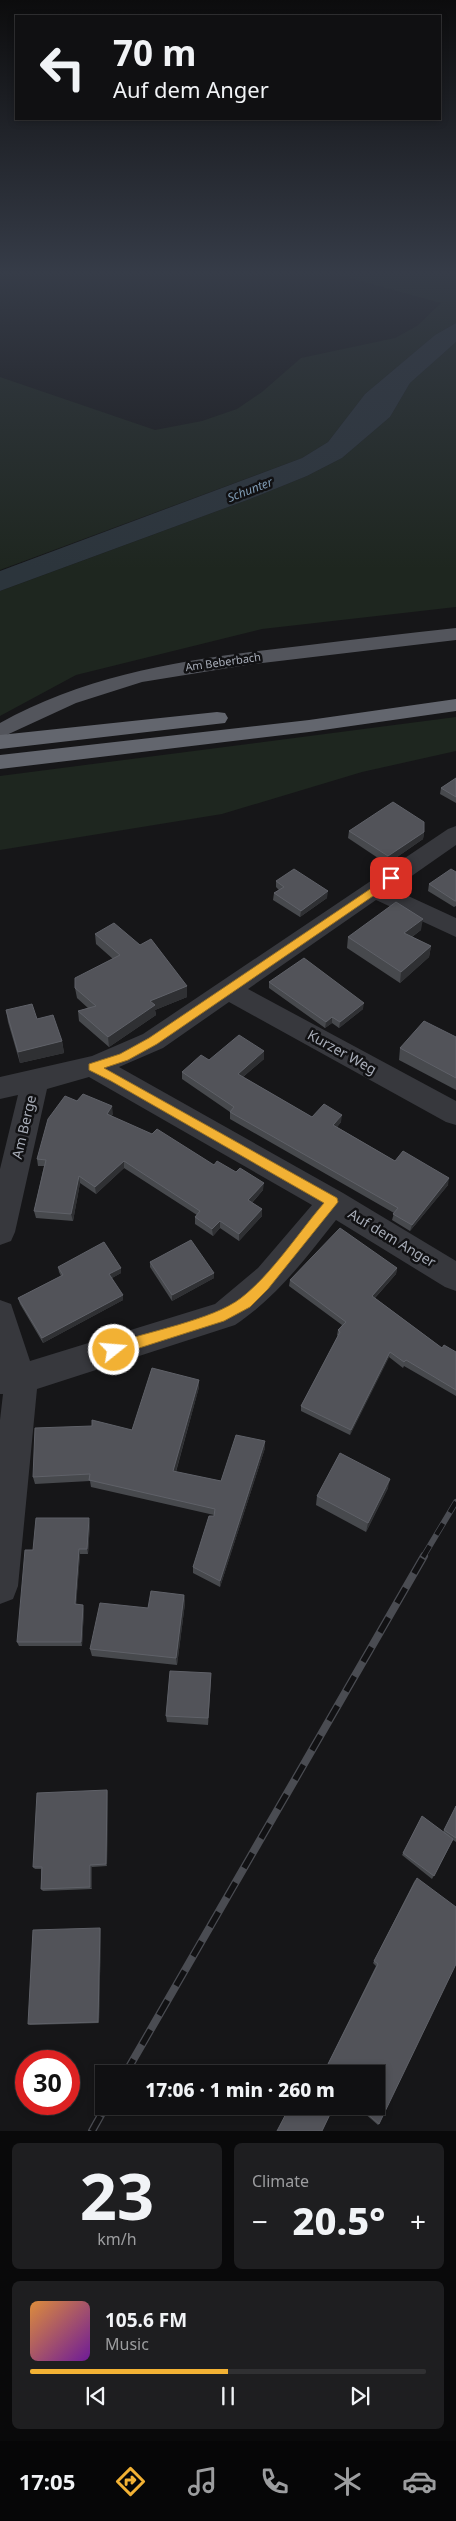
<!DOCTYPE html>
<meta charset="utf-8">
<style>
:root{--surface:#101012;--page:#1e1e20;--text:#f1f3f6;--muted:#9c9d9f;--line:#303032;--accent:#f2b134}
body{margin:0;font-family:"Noto Sans",sans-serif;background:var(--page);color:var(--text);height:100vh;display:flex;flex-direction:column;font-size:19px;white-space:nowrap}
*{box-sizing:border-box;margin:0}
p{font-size:16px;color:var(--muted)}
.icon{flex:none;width:28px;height:28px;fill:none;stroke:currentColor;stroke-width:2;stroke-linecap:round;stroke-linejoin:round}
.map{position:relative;height:2131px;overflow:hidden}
.sheet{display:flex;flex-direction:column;gap:12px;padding:12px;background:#09090a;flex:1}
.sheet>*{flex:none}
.banner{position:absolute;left:15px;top:15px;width:426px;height:105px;border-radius:0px;box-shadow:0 2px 8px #0003,0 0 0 1px var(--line);background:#101012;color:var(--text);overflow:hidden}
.speed{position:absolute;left:15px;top:2050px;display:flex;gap:10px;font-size:25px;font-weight:700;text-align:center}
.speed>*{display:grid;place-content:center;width:65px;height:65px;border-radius:50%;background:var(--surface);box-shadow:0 2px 8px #0003,0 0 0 1px var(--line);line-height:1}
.speed .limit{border:8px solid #d22;background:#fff;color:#111}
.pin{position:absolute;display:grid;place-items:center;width:42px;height:42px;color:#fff;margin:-21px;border-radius:10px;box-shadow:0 2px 8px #0006}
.me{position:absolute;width:55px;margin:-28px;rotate:73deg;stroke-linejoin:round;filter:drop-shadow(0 0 4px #0008)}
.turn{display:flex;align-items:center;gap:18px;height:105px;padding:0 15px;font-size:22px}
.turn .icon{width:65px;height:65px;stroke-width:2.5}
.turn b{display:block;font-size:35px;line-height:42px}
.big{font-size:38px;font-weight:800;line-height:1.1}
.sheet .card{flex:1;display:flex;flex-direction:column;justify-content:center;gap:8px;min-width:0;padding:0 18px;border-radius:8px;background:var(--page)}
.sheet .dial{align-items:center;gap:0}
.dial b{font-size:65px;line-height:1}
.song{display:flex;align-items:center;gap:15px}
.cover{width:60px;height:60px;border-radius:8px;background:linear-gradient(135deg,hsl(30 70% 55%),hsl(280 70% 35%))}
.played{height:5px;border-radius:2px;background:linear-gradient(90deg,var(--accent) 50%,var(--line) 50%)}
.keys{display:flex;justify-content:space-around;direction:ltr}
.heat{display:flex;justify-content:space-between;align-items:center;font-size:28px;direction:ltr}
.sheet .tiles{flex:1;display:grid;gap:12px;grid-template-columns:1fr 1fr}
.card:last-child{grid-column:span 2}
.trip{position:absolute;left:95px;top:2065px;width:290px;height:50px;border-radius:0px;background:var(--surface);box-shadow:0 2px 8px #0003,0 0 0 1px var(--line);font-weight:800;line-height:50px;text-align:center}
.tabs{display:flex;height:80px;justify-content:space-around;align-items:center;background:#060607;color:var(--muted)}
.tabs .icon{width:35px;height:35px}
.tabs .current{color:var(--accent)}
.tabs b{font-size:22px;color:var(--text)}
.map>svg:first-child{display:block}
.green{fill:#1e261f}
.water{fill:#2c353c}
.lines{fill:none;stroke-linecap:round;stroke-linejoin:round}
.minor{fill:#37383d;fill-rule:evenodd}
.major{fill:#53555c;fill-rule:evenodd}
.highway{fill:#63666e;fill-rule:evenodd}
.rail-far1-casing{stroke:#4a4c52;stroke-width:6}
.rail-casing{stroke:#4a4c52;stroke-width:8}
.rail-far1{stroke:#111113;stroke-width:4.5;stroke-dasharray:13;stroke-linecap:butt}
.rail{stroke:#111113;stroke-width:5.5;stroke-dasharray:17;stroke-linecap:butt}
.wall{fill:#47494d}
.shaded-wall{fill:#2f3033}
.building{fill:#525359;stroke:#5f6168}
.route{fill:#f2b134;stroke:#9d7322}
.labels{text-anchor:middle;stroke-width:5;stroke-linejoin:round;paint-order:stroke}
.far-street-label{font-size:11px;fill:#a8adb8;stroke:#111113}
.far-water-label{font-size:12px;font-style:italic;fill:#7f9bb3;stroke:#111113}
.street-label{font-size:14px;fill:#a8adb8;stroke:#111113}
</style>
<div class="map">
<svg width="456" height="2131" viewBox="0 0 456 2131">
<rect width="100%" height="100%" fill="#161618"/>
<g class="green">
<polygon points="324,271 456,271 456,323 435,335 365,394 328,442 302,458 0,570 0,377 155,430 202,421 237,409 262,392 301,358 395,338 417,326 441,303"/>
<polygon points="456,342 456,607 262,629 76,675 0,716 0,591 250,499 307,476 342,458 390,417 410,383"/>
<polygon points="456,717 456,751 362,772 222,814 0,850 0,776"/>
</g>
<polygon class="water" points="456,323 456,342 410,383 390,417 342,458 307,476 250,499 0,591 0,571 302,458 328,442 365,394 435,335"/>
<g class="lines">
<path class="minor" d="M456,826V845L393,889L456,918V937L376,900L248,989L456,1101V1125L446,1122L229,1002L163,1048L119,1067L343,1193L456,1261V1291L445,1287L336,1220C305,1259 277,1297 235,1325L37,1389L18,1586L13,1599L0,1604V1420L3,1394H0V1300L11,1304L30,1361L215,1304L258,1268L312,1205L89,1077L47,1089L15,1232L11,1241L0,1245V1169L18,1095L0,1099V1077L92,1056L143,1034L448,829Z"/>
<path class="major" d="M456,628V640L253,664L142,682L76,703L0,738V723C95,670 203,657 309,645C358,639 407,633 456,628Z"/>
<g class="highway">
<polygon points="456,699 456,711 309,732 0,769 0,755 309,720"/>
<polygon points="217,712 225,713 228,718 225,723 0,749 0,735"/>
</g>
<defs>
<polyline id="rail-far1" points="423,1557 456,1502"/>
<g id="rail">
<polyline points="125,2074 424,1556"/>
<polyline points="92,2131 106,2106"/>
</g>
</defs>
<use href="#rail-far1" class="rail-far1-casing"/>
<use href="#rail" class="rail-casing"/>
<use href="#rail-far1" class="rail-far1"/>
<use href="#rail" class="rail"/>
</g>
<g class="wall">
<polygon points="456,778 456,803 440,794 441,788"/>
<polygon points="349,831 424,832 423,839 387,864 348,838"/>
<polygon points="456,872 456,906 454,907 428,891 429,884"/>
<polygon points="276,881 327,898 300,917 273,900 274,893 279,890 276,887"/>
<polygon points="421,930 412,937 431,946 429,957 400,983 347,948 348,937"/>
<polygon points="95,934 187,986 187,997 155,1010 156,1015 109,1047 79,1021 78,1011 88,1008 77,998 75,988 113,959 96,944"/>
<polygon points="269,982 363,1009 339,1028 332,1023 325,1028 269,988"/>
<polygon points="6,1010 62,1041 64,1053 20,1063 8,1022"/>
<polygon points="456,1037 456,1090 399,1060 400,1048"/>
<polygon points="264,1059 243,1077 312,1117 341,1122 337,1127 395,1161 448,1185 410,1231 392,1220 394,1213 230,1119 230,1112 182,1079 182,1072 209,1060"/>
<polygon points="77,1101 113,1114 111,1116 214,1165 263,1190 252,1203 262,1209 262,1216 239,1241 220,1228 213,1236 195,1224 195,1217 197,1215 124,1168 96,1194 80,1183 73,1221 36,1218 34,1211 44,1166 38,1166 37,1159"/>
<polygon points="150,1262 214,1273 214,1278 172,1301 150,1267"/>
<polygon points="58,1267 121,1273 112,1278 123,1300 43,1343 20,1304 18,1298 61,1276 59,1272"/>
<polygon points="397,1268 396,1274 375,1298 442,1348 456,1352 456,1396 404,1366 403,1368 389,1357 350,1435 301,1411 301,1406 338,1336 337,1335 338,1330 342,1325 289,1286 290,1280"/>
<polygon points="199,1380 199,1387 176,1472 221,1481 265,1448 220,1587 193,1573 193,1567 214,1515 91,1487 90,1481 35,1484 33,1477 132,1430"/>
<polygon points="388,1488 366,1532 316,1505 317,1496"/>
<polygon points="90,1523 88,1554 80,1554 76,1604 84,1609 82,1646 19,1646 17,1642"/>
<polygon points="184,1595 185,1603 177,1665 92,1656 90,1649 148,1608"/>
<polygon points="211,1673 211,1680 208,1725 167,1722 166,1716"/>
<polygon points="107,1790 108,1793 107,1866 92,1867 92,1889 43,1891 41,1889 41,1869 35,1869 33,1867"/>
<polygon points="456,1806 456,1842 453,1840 432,1879 402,1855 422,1816 443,1832"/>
<polygon points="415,1880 379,2124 378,2125 356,2106 376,2106 376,2074 323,2074 376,1966 373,1963"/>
<polygon points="100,1928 101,1930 99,2023 30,2025 28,2024"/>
</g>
<g class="shaded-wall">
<polygon points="424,832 423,839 387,864 388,856"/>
<polygon points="328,891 327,898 300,917 301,911"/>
<polygon points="423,919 421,930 402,944 404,933"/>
<polygon points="431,946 429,957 400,983 401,972"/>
<polygon points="187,986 187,997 155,1010 156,1015 109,1047 108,1037 150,1001"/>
<polygon points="364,1003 363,1009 339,1028 340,1022"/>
<polygon points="332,1017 332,1023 325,1028 326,1022"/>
<polygon points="62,1041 64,1053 20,1063 18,1052"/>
<polygon points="264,1051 264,1059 238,1081 238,1074"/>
<polygon points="112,1106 113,1114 107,1121 107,1114"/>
<polygon points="342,1115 341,1122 333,1132 333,1125"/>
<polygon points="124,1161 124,1168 96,1194 95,1187"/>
<polygon points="79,1176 80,1183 73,1221 71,1214"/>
<polygon points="449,1178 448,1185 410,1231 412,1225"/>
<polygon points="264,1183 263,1190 248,1207 248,1200"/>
<polygon points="262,1209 262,1216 239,1241 239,1234"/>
<polygon points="220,1221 220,1228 213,1236 212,1229"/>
<polygon points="121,1268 121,1273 110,1279 109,1274"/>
<polygon points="397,1268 396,1274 371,1302 372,1296"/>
<polygon points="214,1273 214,1278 172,1301 172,1295"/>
<polygon points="123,1295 123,1300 43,1343 42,1338"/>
<polygon points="390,1352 389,1357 350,1435 351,1430"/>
<polygon points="199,1380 199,1387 174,1478 173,1471"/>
<polygon points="265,1441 265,1448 220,1587 220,1581"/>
<polygon points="390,1479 388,1488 366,1532 368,1523"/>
<polygon points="89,1518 90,1523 88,1554 87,1549"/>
<polygon points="79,1549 80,1554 76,1608 75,1604"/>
<polygon points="184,1595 185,1603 177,1665 176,1658"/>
<polygon points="83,1605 84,1609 82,1646 81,1642"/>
<polygon points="211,1673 211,1680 208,1725 208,1718"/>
<polygon points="107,1790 108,1793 107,1866 106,1864"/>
<polygon points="90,1865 92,1867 92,1889 90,1887"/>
<polygon points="100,1928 101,1930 99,2023 98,2022"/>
</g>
<g class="building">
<polygon points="456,778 456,797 441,788"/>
<polygon points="393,802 424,822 424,832 388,856 349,831"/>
<polygon points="294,869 328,891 301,911 274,893 284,887 276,881"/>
<polygon points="451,869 456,872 456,901 455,901 429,884"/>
<polygon points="396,902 423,919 404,933 431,946 401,972 348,937"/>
<polygon points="114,923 140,945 151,939 187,986 150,1001 155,1005 108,1037 78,1011 96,1006 75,988 75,978 120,955 95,934"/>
<polygon points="304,958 364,1003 340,1022 332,1017 326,1022 269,982"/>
<polygon points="32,1004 37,1019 53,1015 62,1041 18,1052 6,1010"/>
<polygon points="424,1021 456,1037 456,1078 400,1048"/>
<polygon points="239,1035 264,1051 238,1074 312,1117 324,1104 342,1115 333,1125 395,1161 403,1151 449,1178 412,1225 393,1214 398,1208 230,1112 234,1107 182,1072 201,1055 209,1060"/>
<polygon points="83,1094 112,1106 107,1114 152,1134 157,1129 214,1165 217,1161 236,1172 240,1168 264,1183 248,1200 262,1209 239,1234 220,1221 212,1229 195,1217 200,1211 124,1161 95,1187 79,1176 71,1214 34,1211 46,1160 37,1159 48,1119 65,1096 77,1101"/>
<polygon points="340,1228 397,1268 372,1296 442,1348 444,1345 456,1352 456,1390 406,1360 404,1362 390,1352 351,1430 301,1406 340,1332 338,1330 346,1322 290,1280"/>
<polygon points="191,1240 214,1273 172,1295 150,1262"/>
<polygon points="104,1242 121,1268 109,1274 123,1295 42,1338 18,1298 63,1275 58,1267"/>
<polygon points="152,1368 199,1380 173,1471 221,1481 236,1435 265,1441 220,1581 193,1567 209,1516 214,1516 215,1509 89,1480 90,1474 33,1477 35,1428 92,1426 92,1420 132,1430"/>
<polygon points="340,1453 390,1479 368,1523 317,1496"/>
<polygon points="36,1518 89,1518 87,1549 79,1549 75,1604 83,1605 81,1642 17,1642 25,1550 33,1550"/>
<polygon points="151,1591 184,1595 176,1658 90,1649 100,1603 148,1608"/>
<polygon points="170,1671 211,1673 208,1718 166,1716"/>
<polygon points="107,1790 106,1864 90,1865 90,1887 41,1889 42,1867 33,1867 37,1793"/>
<polygon points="456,1806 456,1838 444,1830"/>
<polygon points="422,1816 453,1839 434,1876 403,1853"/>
<polygon points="417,1878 456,1907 456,1964 379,2124 358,2106 376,2106 376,2074 323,2074 378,1964 374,1961"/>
<polygon points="100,1928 98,2022 28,2024 33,1930"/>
<polygon points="290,2106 334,2106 322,2131 277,2131"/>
</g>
<linearGradient id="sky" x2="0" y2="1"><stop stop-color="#0c0c0d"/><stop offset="0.48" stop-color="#363c48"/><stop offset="1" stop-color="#363c48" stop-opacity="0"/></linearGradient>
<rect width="456" height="569" fill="url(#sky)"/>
<path class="route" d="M391,875L396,878L395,881L157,1044L128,1060L104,1068L337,1198L338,1202L268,1289L250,1307L224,1321L114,1356L109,1354L107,1350L109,1345C145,1332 213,1320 241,1298C271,1275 299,1232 324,1203L111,1081L89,1070V1064L120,1054L149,1038Z"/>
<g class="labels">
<g class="far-street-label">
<text transform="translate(223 662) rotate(-8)" y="4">Am Beberbach</text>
</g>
<g class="far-water-label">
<text transform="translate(250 490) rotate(-21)" y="4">Schunter</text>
</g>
<g class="street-label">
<text transform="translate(342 1052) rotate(29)" y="5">Kurzer Weg</text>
<text transform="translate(24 1127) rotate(-77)" y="5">Am Berge</text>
<text transform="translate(392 1238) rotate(31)" y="5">Auf dem Anger</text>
</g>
</g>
</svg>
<div class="speed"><div class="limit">30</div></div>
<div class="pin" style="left:391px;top:878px;background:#d93025"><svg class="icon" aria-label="arrive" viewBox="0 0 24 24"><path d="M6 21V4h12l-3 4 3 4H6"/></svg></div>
<svg class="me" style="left:114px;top:1350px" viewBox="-20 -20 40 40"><circle r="17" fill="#f2b134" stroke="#fff" stroke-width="3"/><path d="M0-11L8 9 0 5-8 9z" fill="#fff"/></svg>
<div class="trip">17:06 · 1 min · 260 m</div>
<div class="banner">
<div class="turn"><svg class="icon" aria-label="left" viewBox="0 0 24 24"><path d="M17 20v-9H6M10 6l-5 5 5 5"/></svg><div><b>70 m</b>Auf dem Anger</div></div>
</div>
</div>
<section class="sheet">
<div class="tiles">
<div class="card dial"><b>23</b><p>km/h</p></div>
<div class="card"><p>Climate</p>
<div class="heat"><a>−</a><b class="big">20.5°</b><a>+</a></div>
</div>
<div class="card">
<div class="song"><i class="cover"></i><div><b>105.6 FM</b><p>Music</p></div></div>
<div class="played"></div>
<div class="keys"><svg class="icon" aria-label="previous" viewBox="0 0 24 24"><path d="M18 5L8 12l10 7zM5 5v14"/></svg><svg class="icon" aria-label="pause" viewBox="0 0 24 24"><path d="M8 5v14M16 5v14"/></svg><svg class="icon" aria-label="next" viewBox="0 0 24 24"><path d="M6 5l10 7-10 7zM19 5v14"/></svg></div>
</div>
</div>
</section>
<nav class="tabs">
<b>17:05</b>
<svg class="icon current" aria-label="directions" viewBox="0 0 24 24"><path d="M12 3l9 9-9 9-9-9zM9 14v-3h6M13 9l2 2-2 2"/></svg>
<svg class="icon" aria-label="music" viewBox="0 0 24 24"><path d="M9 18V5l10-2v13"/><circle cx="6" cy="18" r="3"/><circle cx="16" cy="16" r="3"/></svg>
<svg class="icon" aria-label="phone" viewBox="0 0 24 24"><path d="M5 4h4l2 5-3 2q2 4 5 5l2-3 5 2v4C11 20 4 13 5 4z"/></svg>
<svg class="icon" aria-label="climate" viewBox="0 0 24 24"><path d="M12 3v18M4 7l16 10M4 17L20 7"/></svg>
<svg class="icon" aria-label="car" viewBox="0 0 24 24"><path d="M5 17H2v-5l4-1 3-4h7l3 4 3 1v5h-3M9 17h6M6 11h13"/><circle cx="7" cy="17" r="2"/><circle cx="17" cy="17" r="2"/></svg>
</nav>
